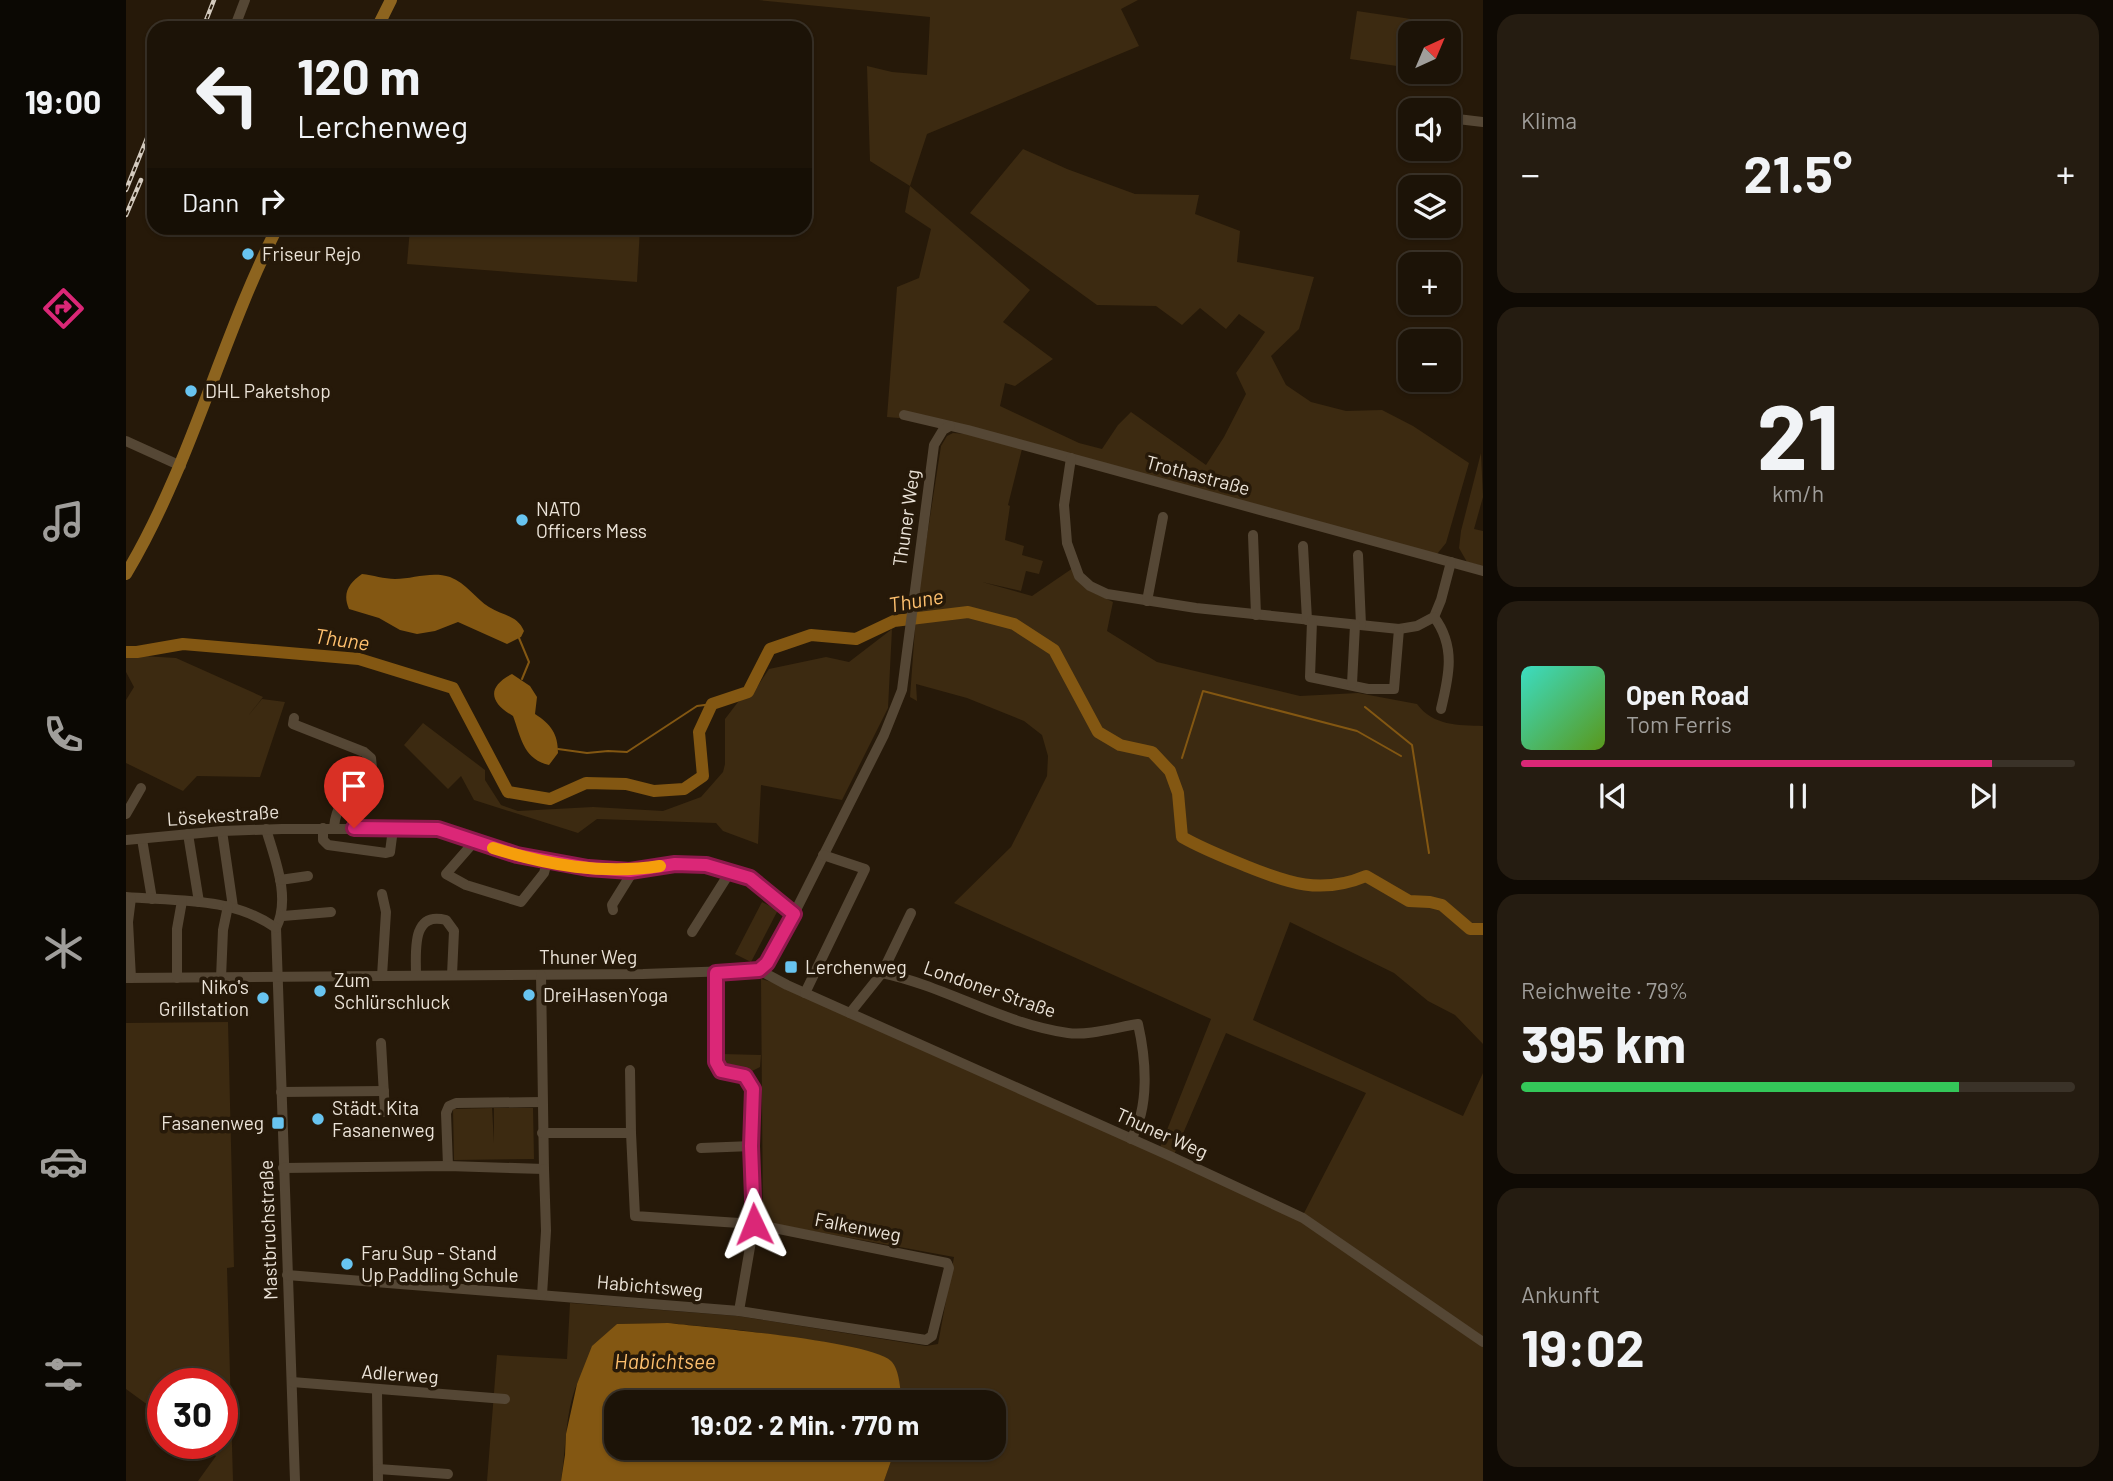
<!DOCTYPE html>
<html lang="de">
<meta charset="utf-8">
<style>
:root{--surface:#1c1307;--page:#251c11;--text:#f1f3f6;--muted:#a09e9b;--line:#3a3228;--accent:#db2777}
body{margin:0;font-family:Barlow,sans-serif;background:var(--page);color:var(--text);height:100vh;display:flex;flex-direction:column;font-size:26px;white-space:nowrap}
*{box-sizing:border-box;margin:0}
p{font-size:23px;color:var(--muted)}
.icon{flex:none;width:38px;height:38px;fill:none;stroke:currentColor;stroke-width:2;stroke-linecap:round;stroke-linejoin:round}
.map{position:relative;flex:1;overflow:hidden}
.sheet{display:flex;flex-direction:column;gap:14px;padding:14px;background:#0f0a04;width:630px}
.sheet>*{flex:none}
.top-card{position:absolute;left:21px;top:21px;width:665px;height:214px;border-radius:21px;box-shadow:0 2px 5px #0004,0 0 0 2px var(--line);background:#1c1307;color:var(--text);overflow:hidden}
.needle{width:46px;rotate:44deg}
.fabs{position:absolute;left:1272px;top:21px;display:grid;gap:14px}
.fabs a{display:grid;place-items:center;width:63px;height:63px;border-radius:14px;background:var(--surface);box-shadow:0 2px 5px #0004,0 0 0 2px var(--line);font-size:35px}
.speed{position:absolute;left:21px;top:1368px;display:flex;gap:14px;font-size:35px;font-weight:700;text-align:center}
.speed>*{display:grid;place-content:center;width:91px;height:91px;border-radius:50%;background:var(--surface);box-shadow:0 2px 5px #0004,0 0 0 2px var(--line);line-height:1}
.speed .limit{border:10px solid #d22;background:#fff;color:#111}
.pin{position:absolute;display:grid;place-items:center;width:60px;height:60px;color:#fff;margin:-72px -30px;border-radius:50% 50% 50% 0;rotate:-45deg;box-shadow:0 0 7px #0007}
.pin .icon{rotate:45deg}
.me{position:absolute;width:77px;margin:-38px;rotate:358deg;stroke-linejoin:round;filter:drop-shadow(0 0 5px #0008)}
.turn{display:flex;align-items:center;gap:24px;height:147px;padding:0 35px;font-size:32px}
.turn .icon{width:91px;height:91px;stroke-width:2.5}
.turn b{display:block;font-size:49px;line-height:60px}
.then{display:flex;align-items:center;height:66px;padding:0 35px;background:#0003;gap:14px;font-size:26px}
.big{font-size:52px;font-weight:700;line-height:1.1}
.sheet .widget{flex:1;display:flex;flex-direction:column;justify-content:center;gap:10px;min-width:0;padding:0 24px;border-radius:21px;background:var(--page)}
.sheet .dial{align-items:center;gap:0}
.dial b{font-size:91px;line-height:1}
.song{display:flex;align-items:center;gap:21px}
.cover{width:84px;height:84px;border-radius:10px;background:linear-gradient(135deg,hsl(170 70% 55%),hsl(90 70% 35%))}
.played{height:7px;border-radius:4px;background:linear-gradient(90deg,var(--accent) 85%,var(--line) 85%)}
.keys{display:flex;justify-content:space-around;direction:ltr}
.heat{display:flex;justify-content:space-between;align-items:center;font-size:38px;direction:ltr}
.charge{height:10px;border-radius:5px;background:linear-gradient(90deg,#34c759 79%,var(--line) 0)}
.trip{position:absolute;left:478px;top:1390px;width:402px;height:70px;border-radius:21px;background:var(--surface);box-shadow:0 2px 5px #0004,0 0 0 2px var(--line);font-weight:700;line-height:70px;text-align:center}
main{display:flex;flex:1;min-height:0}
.dock{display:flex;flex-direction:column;width:126px;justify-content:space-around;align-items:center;background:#0b0803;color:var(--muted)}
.dock .icon{width:49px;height:49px}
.dock .current{color:var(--accent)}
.dock b{font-size:32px;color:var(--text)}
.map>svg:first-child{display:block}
.green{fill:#3c2a11;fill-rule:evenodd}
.water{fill:#835712}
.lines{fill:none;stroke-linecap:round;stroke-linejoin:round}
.stream{stroke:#835712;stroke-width:2}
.river{stroke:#835712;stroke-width:12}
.minor{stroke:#554735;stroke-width:10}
.major{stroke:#8d641f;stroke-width:12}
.rail-casing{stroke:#d4cbbf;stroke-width:4.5}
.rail{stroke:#261909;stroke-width:2;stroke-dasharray:5;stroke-linecap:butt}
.route-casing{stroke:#8e194d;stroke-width:18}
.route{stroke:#db2777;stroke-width:12}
.slow{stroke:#f59e0b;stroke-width:12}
.poi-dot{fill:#68c4f0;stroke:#261909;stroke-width:2.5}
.labels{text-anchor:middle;stroke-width:7;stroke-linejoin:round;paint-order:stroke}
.poi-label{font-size:19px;fill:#ebe3d8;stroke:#261909;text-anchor:start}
.street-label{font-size:19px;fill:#ebe3d8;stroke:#261909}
.water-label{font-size:21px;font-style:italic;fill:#fdbf6e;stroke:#261909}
</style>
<main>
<nav class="dock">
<b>19:00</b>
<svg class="icon current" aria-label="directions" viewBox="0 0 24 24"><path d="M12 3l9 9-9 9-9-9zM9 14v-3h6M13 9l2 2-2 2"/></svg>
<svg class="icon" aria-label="music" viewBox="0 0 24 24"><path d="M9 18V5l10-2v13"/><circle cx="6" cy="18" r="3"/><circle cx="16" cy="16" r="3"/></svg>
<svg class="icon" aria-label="phone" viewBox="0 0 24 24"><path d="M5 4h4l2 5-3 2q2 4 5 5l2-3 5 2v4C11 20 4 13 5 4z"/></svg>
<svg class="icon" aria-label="climate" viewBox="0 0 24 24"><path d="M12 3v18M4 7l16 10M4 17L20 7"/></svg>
<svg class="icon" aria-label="car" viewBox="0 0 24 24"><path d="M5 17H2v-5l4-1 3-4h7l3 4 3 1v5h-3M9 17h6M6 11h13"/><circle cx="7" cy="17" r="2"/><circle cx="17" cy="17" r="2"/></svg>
<svg class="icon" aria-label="filters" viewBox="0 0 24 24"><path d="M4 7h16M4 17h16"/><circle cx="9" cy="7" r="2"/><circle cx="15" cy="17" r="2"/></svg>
</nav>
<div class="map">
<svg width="1357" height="1481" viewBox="0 0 1357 1481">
<rect width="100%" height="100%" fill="#261909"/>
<g class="green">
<polygon points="632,0 1012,0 995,9 1013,46 801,134 784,186 904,290 877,322 927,359 889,386 879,383 874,406 953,443 976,449 992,425 1005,412 1080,465 1098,437 1120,394 1110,373 1139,332 1113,314 1100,329 1074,308 1056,325 1030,306 971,305 844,213 897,149 941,169 1009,194 1073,195 1069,214 1114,231 1111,262 1188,277 1173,329 1145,356 1160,385 1185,402 1220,411 1256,410 1287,426 1343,463 1320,543 1311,554 832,423 761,417 771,287 793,278 805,229 779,212 784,186 744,161 741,66 766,72 801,75 804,17"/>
<polygon points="1231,11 1305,22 1304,33 1284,33 1284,68 1224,59"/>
<polygon points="284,228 514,228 511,282 281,264"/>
<path d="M827,433L841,434L896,449L882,505L884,506L879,540L898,546L896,555L917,561L913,574L900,571L895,591L856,582L906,596L947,568L962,590L987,602L981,631L1031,662L1174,696L1232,693L1291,704C1307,726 1332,725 1357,726V1044L1329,1015L1302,1001L1268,973L1164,922L1127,1020L1337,1116L1357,1073V1481H758L770,1447H868V1402H776L773,1382L697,1342L613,1330L542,1323L491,1324C479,1342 460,1364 451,1384C439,1412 440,1450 435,1481H361L371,1355L441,1359L444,1303L612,1316L800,1346L812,1344L828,1257L637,1222L635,979L667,988L1033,1150L1085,1019L828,903L885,847L921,776L922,756L916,735L898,721L841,698L790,684L791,701L784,697L791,601L815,446L821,436ZM1100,1033L1240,1093L1176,1217L1047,1157Z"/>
<polygon points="1355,453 1357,497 1348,529 1357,531 1357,566 1341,562 1333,548 1335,531"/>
<polygon points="766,629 762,708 716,800 635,785 632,844 597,831 590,823 471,819 452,833 348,800 335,776 322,789 278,745 297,723 359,770 359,780 375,805 392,811 467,807 537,811 575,797 597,772 599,764 599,719 612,702 627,693 643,669 700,657 723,662"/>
<polygon points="0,655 50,658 137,697 122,716 136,699 159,702 134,777 71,776 57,791 0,763 0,700 8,687 0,672"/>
<polygon points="636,902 652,910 625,962 609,954"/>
<polygon points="102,1022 108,1267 101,1268 107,1481 72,1481 90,1456 74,1444 96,1444 96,1384 37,1384 37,1416 0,1389 0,1023"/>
<polygon points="596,1054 635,1055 634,1067 624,1072 600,1065 596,1061"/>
<polygon points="366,1108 368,1143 368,1108 407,1108 408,1159 328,1160 327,1109"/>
</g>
<g class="water">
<path d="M236,574C247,575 258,579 269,579C287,579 305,571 324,577C340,583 350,599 363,607C377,616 391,615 398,631L395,637L381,644L332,622L309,631L291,634L274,630L253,618L223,609C216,593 223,583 236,574Z"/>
<path d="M386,674L404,686L411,697L409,714C425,724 432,734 432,753L423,765C397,759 395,737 387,716C363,702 361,687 386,674Z"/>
<path d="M542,1323C577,1327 745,1341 765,1361C774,1370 774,1390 776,1402H490V1447H770L758,1481H435L439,1455L440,1434L451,1384L466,1346L491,1324Z"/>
</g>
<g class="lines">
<g class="stream">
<polyline points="393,638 403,662 396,679"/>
<polyline points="1239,707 1286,745 1303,853"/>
<polyline points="432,749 461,753 482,751 501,752 571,706 586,704"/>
<polyline points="1056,758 1077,691 1231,731 1275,756"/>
</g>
<path class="river" d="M0,652H11L57,644L233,659L327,688L382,792L424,799L460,783L500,784L528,791L558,789L577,776L573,732L586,704L622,692L644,649L685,635L730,639L768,621L842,612L888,624L928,650L972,732L994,745L1026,752L1044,771L1052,793L1056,837C1077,849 1098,857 1120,866C1162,883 1195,895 1240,876L1283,901L1304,902L1316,905L1344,929H1357"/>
<g class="minor">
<polyline points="111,21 119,0"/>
<polyline points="1323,118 1357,122"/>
<polyline points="778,415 842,430 1357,571"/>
<polyline points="0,441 55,466"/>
<polyline points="945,458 938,505 941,543 953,576 964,586 981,594 1070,608 1273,629 1291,626 1308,617 1315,600 1325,562"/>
<polyline points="1127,535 1130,615"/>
<polyline points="1177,546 1181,620"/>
<polyline points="1232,555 1235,625"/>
<polyline points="1021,601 1037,517"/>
<path d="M1308,617C1330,646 1323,676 1315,709"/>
<polyline points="1186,621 1184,677 1242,689 1268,689 1273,629"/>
<polyline points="1226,684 1229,625"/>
<path d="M168,718L167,724L238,752L245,758L246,768C229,790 211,797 208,827"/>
<polyline points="0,814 15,788"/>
<polyline points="197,828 197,840 202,845 260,853 264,852 267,829"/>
<path d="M140,829C149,860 165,898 150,928L169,1481"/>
<polyline points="96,831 107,907"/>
<polyline points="62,834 73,902"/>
<polyline points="16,839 26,899"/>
<polyline points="0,840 96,831 156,829 311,829 391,855 462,868 504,871 549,864 580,865 624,878 668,914"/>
<polyline points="348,842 320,874 340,885 395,902 418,873 421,862"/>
<polyline points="154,880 182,876"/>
<polyline points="256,894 260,912 256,976"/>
<path d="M0,897C51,901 107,897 150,928"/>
<polyline points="487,910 486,905 504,876 504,871"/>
<polyline points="157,916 205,912"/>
<polyline points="566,932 604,872"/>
<polyline points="633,970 661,985 1044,1156 1177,1218 1357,1342"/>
<polyline points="590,973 590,1062 595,1071 619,1076 627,1089 626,1146 628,1224 613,1311"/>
<path d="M756,973C819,986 877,1024 942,1033C961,1036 992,1027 1012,1024C1020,1059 1024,1107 1005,1139"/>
<path d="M290,975C290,952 285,911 320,920L328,931L326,975"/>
<polyline points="0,978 517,974 633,970 641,963 668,914 758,735 776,690 808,445 817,430 824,426"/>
<polyline points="5,978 2,922 5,898"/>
<polyline points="51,978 51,929 56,901"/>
<polyline points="95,978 97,930 102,906"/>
<polyline points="679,993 739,869 697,855"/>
<polyline points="724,1013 756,973 785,913"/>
<polyline points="255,1043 259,1112"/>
<polyline points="504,1070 505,1133"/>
<polyline points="155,1092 258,1091"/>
<polyline points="575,1148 626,1146"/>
<polyline points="322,1166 320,1113 323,1106 330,1103 416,1102"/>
<polyline points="157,1168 322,1166 418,1169 415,975"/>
<polyline points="161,1275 613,1311 800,1340 806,1336 823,1268 821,1263 628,1224 509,1216 505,1133 416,1133"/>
<polyline points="416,1295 420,1231 418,1169"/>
<polyline points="166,1382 379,1399"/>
<polyline points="251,1390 252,1481"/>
<polyline points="252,1469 322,1474"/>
</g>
<g class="major">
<polyline points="251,28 265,0"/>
<path d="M0,574C65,465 94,341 151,228"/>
</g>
<defs>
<g id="rail">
<polyline points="77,28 88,0"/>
<polyline points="0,190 28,121"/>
<polyline points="0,215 15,180"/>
</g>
</defs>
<use href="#rail" class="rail-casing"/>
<use href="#rail" class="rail"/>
</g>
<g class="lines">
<defs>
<polyline id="route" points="228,828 312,829 391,855 462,868 504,871 549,864 580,865 624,878 668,914 641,963 633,970 590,973 590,1062 595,1071 619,1076 627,1089 625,1146 628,1224"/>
</defs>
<use href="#route" class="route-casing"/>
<use href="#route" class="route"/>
<path class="slow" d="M367,848C422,865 477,875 534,866"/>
</g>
<g class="poi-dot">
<circle cx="122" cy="254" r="7"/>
<circle cx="65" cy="391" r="7"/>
<circle cx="396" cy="520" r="7"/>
<rect x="658" y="960" width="14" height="14" rx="3.5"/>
<circle cx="194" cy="991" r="7"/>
<circle cx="403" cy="995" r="7"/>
<circle cx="137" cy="998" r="7"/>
<circle cx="192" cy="1119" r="7"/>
<rect x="145" y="1116" width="14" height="14" rx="3.5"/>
<circle cx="221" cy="1264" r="7"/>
</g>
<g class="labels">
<g class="poi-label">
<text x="136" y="261">Friseur Rejo</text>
<text x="79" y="398">DHL Paketshop</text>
<text x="410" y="516">NATO<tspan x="410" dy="22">Officers Mess</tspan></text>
<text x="679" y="974">Lerchenweg</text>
<text x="208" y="987">Zum<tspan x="208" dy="22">Schlürschluck</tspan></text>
<text x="123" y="994" text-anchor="end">Niko's<tspan x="123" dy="22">Grillstation</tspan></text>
<text x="417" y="1002">DreiHasenYoga</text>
<text x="206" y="1115">Städt. Kita<tspan x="206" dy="22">Fasanenweg</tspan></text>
<text x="138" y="1130" text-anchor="end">Fasanenweg</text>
<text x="235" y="1260">Faru Sup - Stand<tspan x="235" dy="22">Up Paddling Schule</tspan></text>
</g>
<g class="street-label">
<text transform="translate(1072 475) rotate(15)" y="7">Trothastraße</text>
<text transform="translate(780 518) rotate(-82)" y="7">Thuner Weg</text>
<text transform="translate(97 815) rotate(-4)" y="7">Lösekestraße</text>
<text x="462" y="964">Thuner Weg</text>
<text transform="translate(864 989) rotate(19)" y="7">Londoner Straße</text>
<text transform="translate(1036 1133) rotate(24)" y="7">Thuner Weg</text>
<text transform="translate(732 1227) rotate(11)" y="7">Falkenweg</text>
<text transform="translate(142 1230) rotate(-92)" y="7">Mastbruchstraße</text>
<text transform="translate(524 1286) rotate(5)" y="7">Habichtsweg</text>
<text transform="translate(274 1374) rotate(4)" y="7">Adlerweg</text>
</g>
<g class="water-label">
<text transform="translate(790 601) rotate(-10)" y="7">Thune</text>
<text transform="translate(216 640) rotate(8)" y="7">Thune</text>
<text x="539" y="1369">Habichtsee</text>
</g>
</g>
</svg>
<div class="fabs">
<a><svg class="needle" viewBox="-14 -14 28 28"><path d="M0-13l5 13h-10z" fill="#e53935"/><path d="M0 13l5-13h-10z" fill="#a09e9b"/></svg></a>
<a><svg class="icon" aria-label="sound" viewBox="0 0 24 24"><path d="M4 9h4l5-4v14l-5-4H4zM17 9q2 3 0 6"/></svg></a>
<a><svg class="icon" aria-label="layers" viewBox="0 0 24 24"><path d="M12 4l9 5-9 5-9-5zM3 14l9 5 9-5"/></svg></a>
<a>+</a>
<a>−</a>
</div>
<div class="speed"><div class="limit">30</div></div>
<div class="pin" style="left:228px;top:828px;background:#d93025"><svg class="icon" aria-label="arrive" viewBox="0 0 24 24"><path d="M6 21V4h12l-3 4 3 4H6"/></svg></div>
<svg class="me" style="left:628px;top:1224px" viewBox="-20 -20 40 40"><path d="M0-17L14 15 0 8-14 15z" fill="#db2777" stroke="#fff" stroke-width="4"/></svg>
<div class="trip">19:02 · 2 Min. · 770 m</div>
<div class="top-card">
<div class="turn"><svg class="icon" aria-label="left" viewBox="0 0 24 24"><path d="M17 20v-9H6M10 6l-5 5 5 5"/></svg><div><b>120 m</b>Lerchenweg</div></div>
<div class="then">Dann<svg class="icon" aria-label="right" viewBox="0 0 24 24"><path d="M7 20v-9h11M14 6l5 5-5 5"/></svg></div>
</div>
</div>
<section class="sheet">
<div class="widget"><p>Klima</p>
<div class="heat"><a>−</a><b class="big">21.5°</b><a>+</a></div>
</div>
<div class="widget dial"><b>21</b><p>km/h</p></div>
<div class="widget">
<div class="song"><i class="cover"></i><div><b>Open Road</b><p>Tom Ferris</p></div></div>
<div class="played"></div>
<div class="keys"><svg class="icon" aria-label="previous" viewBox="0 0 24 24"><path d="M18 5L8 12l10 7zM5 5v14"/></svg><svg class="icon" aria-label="pause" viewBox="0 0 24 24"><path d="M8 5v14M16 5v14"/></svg><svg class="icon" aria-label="next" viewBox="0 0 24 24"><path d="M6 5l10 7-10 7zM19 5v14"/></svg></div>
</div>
<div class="widget"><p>Reichweite · 79%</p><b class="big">395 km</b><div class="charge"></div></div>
<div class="widget"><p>Ankunft</p><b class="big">19:02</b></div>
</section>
</main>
